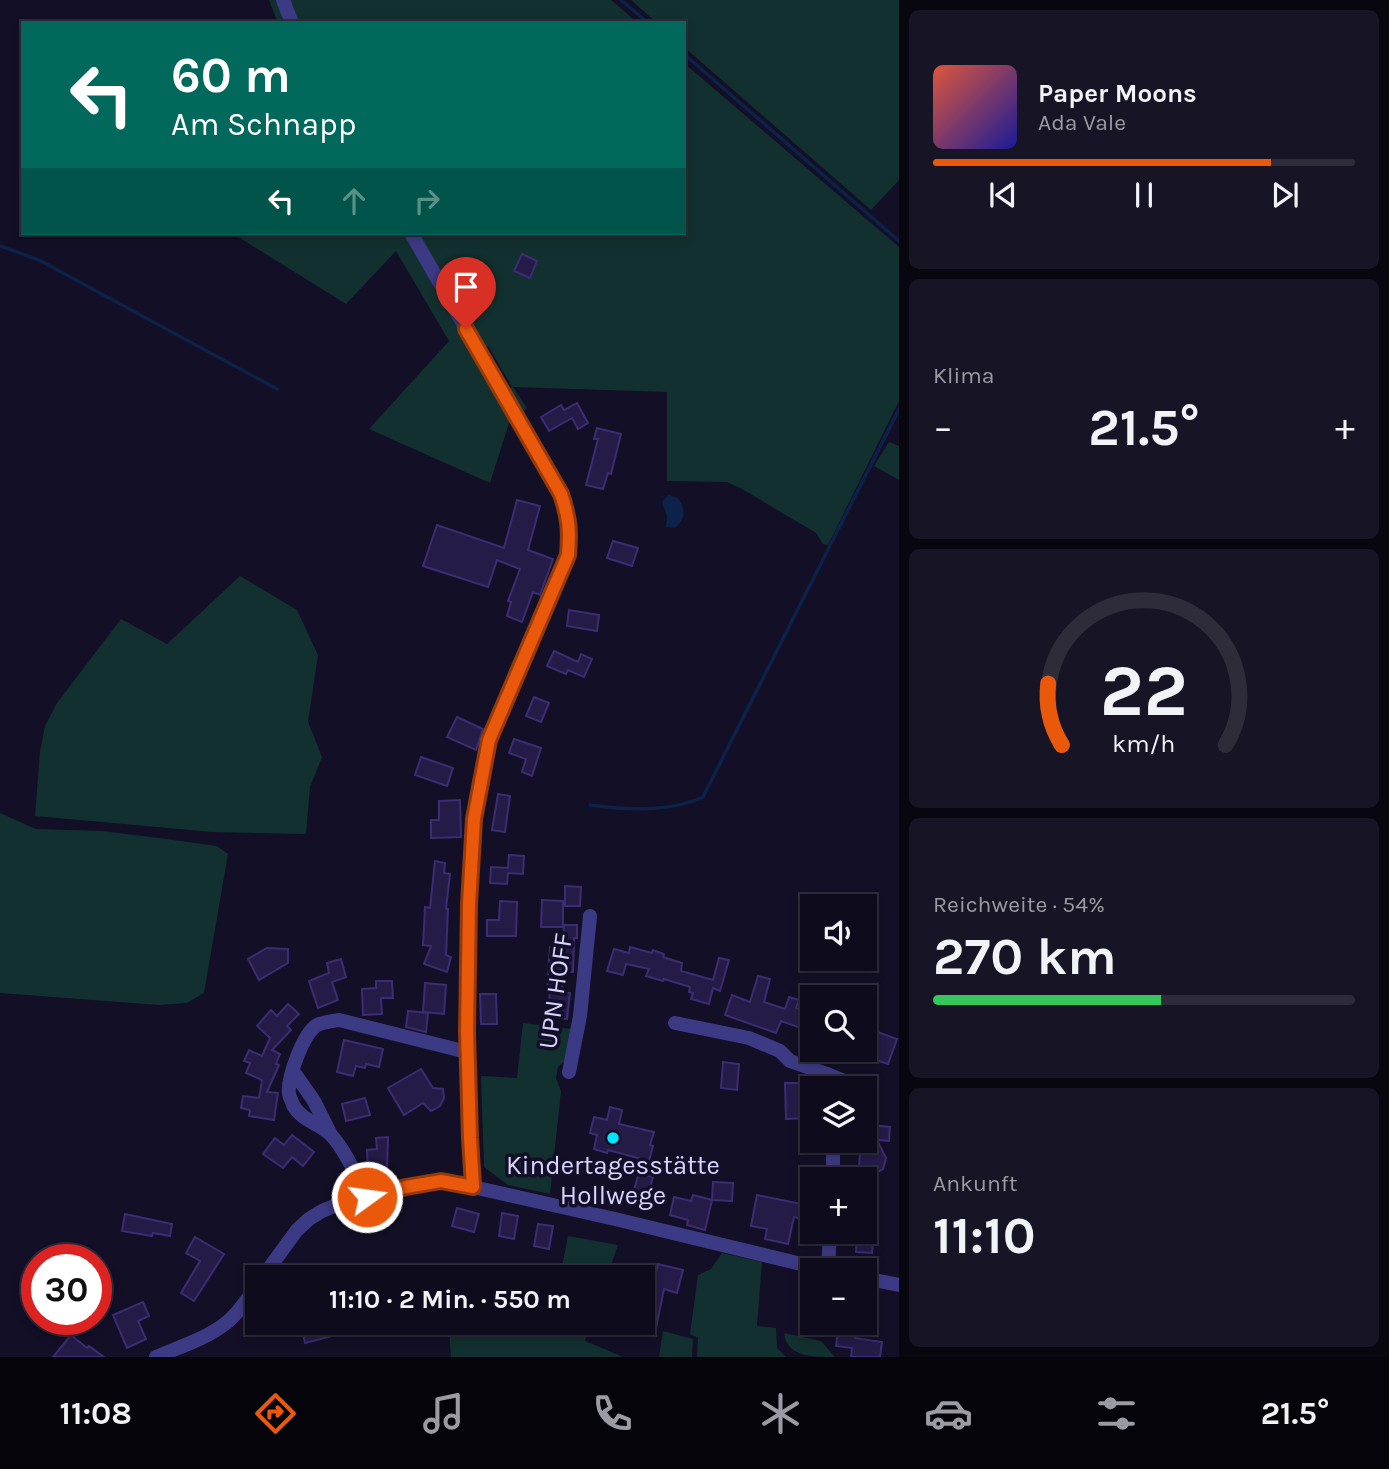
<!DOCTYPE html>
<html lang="de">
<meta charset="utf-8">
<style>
:root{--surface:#0e0b1c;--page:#171425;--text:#f1f3f6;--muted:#9b9ba3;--line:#2e2b3b;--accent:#ea580c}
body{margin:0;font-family:Karla,sans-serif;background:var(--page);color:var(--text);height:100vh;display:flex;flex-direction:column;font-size:26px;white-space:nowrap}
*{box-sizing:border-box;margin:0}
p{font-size:23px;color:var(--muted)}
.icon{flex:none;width:38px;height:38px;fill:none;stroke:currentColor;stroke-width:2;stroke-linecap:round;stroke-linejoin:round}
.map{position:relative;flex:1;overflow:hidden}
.panel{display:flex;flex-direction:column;gap:10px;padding:10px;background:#08060f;width:490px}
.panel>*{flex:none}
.banner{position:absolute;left:21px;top:21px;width:665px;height:214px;border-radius:0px;box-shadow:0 4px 10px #0003,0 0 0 2px var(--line);background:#00695c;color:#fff;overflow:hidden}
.buttons{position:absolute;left:800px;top:894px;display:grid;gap:14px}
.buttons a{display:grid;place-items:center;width:77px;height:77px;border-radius:0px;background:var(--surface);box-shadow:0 4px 10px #0003,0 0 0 2px var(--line);font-size:35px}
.speed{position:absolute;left:21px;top:1244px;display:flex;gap:14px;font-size:35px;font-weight:700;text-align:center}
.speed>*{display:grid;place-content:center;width:91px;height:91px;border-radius:50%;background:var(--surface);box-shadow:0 4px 10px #0003,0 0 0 2px var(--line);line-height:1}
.speed .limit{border:10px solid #d22;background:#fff;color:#111}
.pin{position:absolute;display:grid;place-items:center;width:60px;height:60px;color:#fff;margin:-72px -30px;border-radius:50% 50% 50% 0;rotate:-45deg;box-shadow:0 0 7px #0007}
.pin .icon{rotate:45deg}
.me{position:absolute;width:77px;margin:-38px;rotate:76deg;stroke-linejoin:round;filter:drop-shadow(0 0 5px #0008)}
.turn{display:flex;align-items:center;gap:24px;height:147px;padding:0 35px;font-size:32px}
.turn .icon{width:91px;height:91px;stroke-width:2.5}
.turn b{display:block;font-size:49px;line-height:60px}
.lanes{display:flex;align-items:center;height:66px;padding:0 35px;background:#0003;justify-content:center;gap:35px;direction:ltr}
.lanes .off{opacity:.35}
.big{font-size:52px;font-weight:700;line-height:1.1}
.panel .tile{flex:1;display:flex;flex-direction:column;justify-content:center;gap:10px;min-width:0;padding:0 24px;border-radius:10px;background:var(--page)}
.panel .dial{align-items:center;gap:0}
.dial svg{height:182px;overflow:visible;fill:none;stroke:var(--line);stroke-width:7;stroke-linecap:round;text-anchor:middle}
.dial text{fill:var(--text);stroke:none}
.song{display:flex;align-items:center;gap:21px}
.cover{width:84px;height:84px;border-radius:10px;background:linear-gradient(135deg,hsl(10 70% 55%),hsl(240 70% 35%))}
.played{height:7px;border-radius:4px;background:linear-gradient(90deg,var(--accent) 80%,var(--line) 80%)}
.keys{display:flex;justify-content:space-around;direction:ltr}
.heat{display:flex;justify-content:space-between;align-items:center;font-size:38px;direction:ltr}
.charge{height:10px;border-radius:5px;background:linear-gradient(90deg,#34c759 54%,var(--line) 0)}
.trip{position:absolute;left:245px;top:1265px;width:410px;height:70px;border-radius:0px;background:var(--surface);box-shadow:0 4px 10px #0003,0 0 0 2px var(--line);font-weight:700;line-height:70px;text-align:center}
.dock{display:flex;height:112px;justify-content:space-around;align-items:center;background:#06040b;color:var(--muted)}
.dock .icon{width:49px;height:49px}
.dock .on{color:var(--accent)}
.dock b{font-size:32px;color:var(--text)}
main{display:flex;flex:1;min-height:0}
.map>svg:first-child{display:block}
.green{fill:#12302f;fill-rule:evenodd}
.water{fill:#0c2248}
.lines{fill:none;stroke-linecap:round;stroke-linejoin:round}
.stream{stroke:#0c2248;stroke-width:3.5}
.building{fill:#241b47;stroke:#3b2d73;stroke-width:2}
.minor{stroke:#3d3a85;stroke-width:14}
.route-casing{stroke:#983908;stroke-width:18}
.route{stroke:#ea580c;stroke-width:12}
.poi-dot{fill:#00e5ff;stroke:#130f26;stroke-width:2.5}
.labels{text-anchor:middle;stroke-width:7;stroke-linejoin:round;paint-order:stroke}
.street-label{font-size:26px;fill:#d9d4ff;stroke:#130f26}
.poi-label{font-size:26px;fill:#d9d4ff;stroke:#130f26}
</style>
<main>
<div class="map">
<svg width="899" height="1357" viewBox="0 0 899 1357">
<rect width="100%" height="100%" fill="#130f26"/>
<g class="green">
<polygon points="269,0 611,0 638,23 278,23"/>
<polygon points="631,0 899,0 899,180 871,210 684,47 684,23 657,23"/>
<path d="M684,63L899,247V401L828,545L823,544L816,533L742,489L727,482L667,481V392L513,387L527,408L509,423L490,483L369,429L449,341L396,251L346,304L232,233H684ZM488,346L512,387L497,396L471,351Z"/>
<polygon points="889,442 899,446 899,480 874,466"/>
<polygon points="240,576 297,610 318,655 308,722 322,757 310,787 306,834 212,832 35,816 40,751 45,726 57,703 121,619 167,644"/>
<polygon points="0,813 36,829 102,831 166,839 217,846 228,854 204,993 187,1003 159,1005 0,993"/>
<polygon points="523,1023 573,1029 566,1060 558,1067 556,1078 561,1091 550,1194 508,1185 484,1167 481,1076 517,1078"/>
<polygon points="568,1236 618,1245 607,1277 560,1277"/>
<polygon points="722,1253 762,1262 757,1326 776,1328 777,1348 786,1357 697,1357 698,1338 690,1334 698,1275 711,1269"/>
<polygon points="485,1323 591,1323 585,1341 623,1357 451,1357 449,1330"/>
<polygon points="663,1331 693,1339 692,1357 659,1357"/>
<path d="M784,1333L821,1341L835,1357C812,1357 787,1357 784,1333Z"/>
</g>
<path class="water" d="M669,495L678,498C686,509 686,519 675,528L666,527C666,523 667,520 667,517C666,506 656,504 669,495Z"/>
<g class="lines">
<g class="stream">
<polyline points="621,0 648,23"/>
<polyline points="684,54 899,241"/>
<polyline points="0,246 39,260 277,389"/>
<path d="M590,805C624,810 672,812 703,797L899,409"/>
</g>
</g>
<g class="building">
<polygon points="522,254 537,261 530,278 514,271"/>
<polygon points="577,403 588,423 578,429 572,418 549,431 541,417 561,405 564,410"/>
<polygon points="597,428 621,434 611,474 608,473 603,489 586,485 598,439 594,439"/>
<polygon points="517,500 540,506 528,550 553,559 540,595 533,592 522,622 507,616 511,602 508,601 520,569 497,560 488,587 423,566 437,525 504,548"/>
<polygon points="613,541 638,548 632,566 607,558"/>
<polygon points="569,610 599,615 597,631 567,626"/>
<polygon points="554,651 578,662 581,654 592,659 584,677 568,670 566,674 547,666"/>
<polygon points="534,697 549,703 541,722 526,716"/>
<polygon points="457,717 483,729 476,750 447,737"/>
<polygon points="514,739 541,748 532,776 522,772 526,759 509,753"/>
<polygon points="421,757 453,768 447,786 415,775"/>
<polygon points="498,794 510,796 505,832 492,830"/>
<polygon points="460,800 461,837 431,838 431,820 439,820 439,801"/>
<polygon points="509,855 524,856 523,874 508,873 507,884 490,883 491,867 508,868"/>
<polygon points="435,861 445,863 444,873 450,874 446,909 448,909 446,955 451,957 447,972 424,964 431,946 423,945 425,907 430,908"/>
<polygon points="565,886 581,887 580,906 565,906"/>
<polygon points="542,900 563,901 563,927 541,927"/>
<polygon points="500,901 517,902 516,936 487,936 487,920 499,920"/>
<polygon points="564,925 577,925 577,938 574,938 573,972 564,972 562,992 570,993 567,1019 548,1017 550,990 547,990 550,947 563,948"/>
<polygon points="630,947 652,953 653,950 664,954 663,957 682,963 681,971 713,980 719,958 729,960 720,991 713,988 709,1004 691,999 693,993 689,992 690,987 664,979 663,981 646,976 649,969 626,964 623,975 607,971 614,949 629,953"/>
<polygon points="267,948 288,949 288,963 259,980 248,959"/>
<polygon points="341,959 346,977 332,982 338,1000 318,1008 309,981 329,973 327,963"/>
<polygon points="758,976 770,979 764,1002 785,1009 789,997 799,1000 796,1008 810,1014 812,1010 812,1041 801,1037 804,1029 781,1021 776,1033 725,1015 732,995 750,1002"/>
<polygon points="376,981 392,981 393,998 381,998 382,1014 363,1015 362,989 376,988"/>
<polygon points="425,983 446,985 444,1014 423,1012"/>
<polygon points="480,994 496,994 497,1024 481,1024"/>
<polygon points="288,1004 299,1014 287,1026 291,1030 272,1050 280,1054 276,1064 279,1065 267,1092 278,1093 274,1120 249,1116 250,1110 241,1108 243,1096 259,1098 262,1080 246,1073 250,1063 244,1061 249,1050 262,1056 270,1038 257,1026 271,1010 277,1016"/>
<polygon points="408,1011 428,1013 426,1032 406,1027"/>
<polygon points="864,1027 897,1039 888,1064 873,1059 877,1045 864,1041"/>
<polygon points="344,1040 383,1049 379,1067 366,1064 365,1068 356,1066 353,1076 337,1072"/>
<polygon points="723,1062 739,1064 737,1090 721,1088"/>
<polygon points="421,1069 433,1088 443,1089 444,1098 440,1106 431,1111 423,1103 404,1115 388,1088"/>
<polygon points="785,1083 804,1083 804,1102 809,1102 810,1118 786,1119"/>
<polygon points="365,1098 370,1115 346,1121 342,1104"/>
<polygon points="610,1107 622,1110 619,1124 654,1132 650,1145 653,1146 649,1161 608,1150 607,1153 594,1149 597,1135 590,1133 594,1117 607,1120"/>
<polygon points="871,1125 890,1127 889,1141 877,1140 886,1158 883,1169 874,1174 866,1174 859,1166 861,1141 870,1141"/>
<polygon points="292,1135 314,1152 303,1166 292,1157 283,1168 263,1154 275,1138 284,1145"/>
<polygon points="388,1137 387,1170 368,1171 367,1150 377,1149 376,1138"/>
<polygon points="639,1173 653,1177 647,1197 633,1193"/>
<polygon points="713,1182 733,1183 732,1201 712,1200"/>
<polygon points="693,1195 712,1200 705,1230 687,1225 688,1220 670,1215 674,1197 691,1201"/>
<polygon points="757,1195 806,1205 803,1219 794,1217 788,1244 765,1239 767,1229 751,1226"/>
<polygon points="864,1203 877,1204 872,1253 856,1252 857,1232 864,1232"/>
<polygon points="457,1208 479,1214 474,1232 452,1226"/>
<polygon points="502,1213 518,1216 514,1239 499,1236"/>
<polygon points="125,1214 172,1224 170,1236 153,1233 152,1236 122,1231"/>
<polygon points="538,1224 553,1226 549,1249 534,1246"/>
<polygon points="195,1237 224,1254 194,1301 181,1293 200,1261 186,1253"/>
<polygon points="658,1264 683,1270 677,1293 664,1289 656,1328 642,1326 642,1288 652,1290"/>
<polygon points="143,1302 149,1316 138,1321 146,1339 127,1348 113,1315"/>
<polygon points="321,1323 328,1323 332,1336 305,1343 302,1328"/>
<polygon points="839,1323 857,1323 855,1338 882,1342 880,1357 851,1357 852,1348 836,1346"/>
<polygon points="71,1335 87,1348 89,1346 104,1357 53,1357"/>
</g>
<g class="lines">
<g class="minor">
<polyline points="283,0 292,23"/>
<path d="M411,233L561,494C569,518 570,530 568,555L489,740L474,819L468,967L467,1052L470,1137L473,1187"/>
<polyline points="675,1023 749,1038 780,1051 790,1061 827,1074 829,1088"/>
<polyline points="293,1071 314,1101 330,1133"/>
<polyline points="569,1072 580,1016 590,916"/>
<polyline points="827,1074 854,1085"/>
<polyline points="833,1180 833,1141"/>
<path d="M367,1197C357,1178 346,1151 331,1135C319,1123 302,1121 293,1105C293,1103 289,1096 289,1094C287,1078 303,1034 317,1025C323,1022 332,1021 339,1020L467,1052"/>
<polyline points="828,1270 830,1232"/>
<polyline points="262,1278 297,1230 309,1219 322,1211 334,1206 406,1187 441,1181 473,1187 615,1219 826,1270"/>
<polyline points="864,1278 899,1285"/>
<path d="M156,1357C179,1347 206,1339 226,1323C239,1313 248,1298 257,1285"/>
</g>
</g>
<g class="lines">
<defs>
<path id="route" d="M367,1197L406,1187L441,1181L473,1187L470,1138L467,1031L469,904L474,819L489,740L568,555C570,530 569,518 561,494L466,329"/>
</defs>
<use href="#route" class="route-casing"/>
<use href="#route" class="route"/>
</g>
<circle class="poi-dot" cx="613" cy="1138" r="7"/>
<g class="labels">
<g class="street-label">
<text transform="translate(555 991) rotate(-82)" y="9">UPN HOFF</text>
</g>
<g class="poi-label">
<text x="613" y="1174">Kindertagesstätte<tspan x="613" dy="30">Hollwege</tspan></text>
</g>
</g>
</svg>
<div class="buttons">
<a><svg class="icon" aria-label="sound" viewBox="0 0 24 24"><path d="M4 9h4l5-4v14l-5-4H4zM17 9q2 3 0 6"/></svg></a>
<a><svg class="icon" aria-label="search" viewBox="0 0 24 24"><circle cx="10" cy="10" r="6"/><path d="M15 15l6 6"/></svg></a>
<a><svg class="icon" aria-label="layers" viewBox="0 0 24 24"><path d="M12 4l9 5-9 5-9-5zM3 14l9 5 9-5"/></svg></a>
<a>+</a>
<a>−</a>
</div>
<div class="speed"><div class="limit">30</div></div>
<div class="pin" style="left:466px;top:329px;background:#d93025"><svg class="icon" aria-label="arrive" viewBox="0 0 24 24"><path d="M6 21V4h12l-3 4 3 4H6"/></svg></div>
<svg class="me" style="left:367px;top:1197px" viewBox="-20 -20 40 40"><circle r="17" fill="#ea580c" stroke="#fff" stroke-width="3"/><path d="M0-11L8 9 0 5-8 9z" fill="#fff"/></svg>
<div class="trip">11:10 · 2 Min. · 550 m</div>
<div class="banner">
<div class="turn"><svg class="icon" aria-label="left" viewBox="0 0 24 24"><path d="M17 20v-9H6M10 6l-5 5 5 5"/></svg><div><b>60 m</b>Am Schnapp</div></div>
<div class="lanes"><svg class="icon" aria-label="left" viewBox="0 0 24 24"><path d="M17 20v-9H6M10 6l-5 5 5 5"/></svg><svg class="icon off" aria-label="ahead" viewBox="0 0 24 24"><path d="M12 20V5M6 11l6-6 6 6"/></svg><svg class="icon off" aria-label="right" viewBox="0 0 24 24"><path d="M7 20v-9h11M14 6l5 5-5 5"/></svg></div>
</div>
</div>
<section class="panel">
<div class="tile">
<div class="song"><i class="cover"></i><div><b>Paper Moons</b><p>Ada Vale</p></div></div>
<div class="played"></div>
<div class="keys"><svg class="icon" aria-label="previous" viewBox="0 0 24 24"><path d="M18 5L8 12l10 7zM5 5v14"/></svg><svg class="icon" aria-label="pause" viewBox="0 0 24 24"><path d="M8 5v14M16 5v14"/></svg><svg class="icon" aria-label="next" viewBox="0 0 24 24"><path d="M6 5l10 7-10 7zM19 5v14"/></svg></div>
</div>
<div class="tile"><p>Klima</p>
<div class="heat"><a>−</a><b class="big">21.5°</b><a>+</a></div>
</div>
<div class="tile dial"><svg viewBox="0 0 100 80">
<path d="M14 69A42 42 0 1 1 86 69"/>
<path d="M14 69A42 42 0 0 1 8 42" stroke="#ea580c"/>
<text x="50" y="56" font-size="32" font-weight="700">22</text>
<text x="50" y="72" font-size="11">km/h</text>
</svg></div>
<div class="tile"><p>Reichweite · 54%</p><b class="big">270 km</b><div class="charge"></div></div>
<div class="tile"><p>Ankunft</p><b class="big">11:10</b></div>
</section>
</main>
<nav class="dock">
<b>11:08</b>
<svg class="icon on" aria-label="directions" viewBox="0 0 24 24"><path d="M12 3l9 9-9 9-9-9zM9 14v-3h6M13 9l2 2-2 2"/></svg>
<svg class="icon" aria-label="music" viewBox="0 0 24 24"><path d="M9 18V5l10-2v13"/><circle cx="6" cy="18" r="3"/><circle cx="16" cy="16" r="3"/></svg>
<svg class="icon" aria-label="phone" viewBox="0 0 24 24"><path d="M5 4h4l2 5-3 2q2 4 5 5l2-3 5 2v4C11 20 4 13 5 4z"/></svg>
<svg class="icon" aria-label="climate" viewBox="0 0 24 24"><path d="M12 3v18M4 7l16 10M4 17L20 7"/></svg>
<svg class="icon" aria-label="car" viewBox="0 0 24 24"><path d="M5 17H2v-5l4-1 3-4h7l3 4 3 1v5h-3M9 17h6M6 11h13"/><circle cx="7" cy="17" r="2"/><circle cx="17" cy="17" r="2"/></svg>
<svg class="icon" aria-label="filters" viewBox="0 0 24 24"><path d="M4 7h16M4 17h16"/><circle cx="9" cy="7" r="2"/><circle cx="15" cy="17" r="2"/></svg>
<b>21.5°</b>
</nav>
